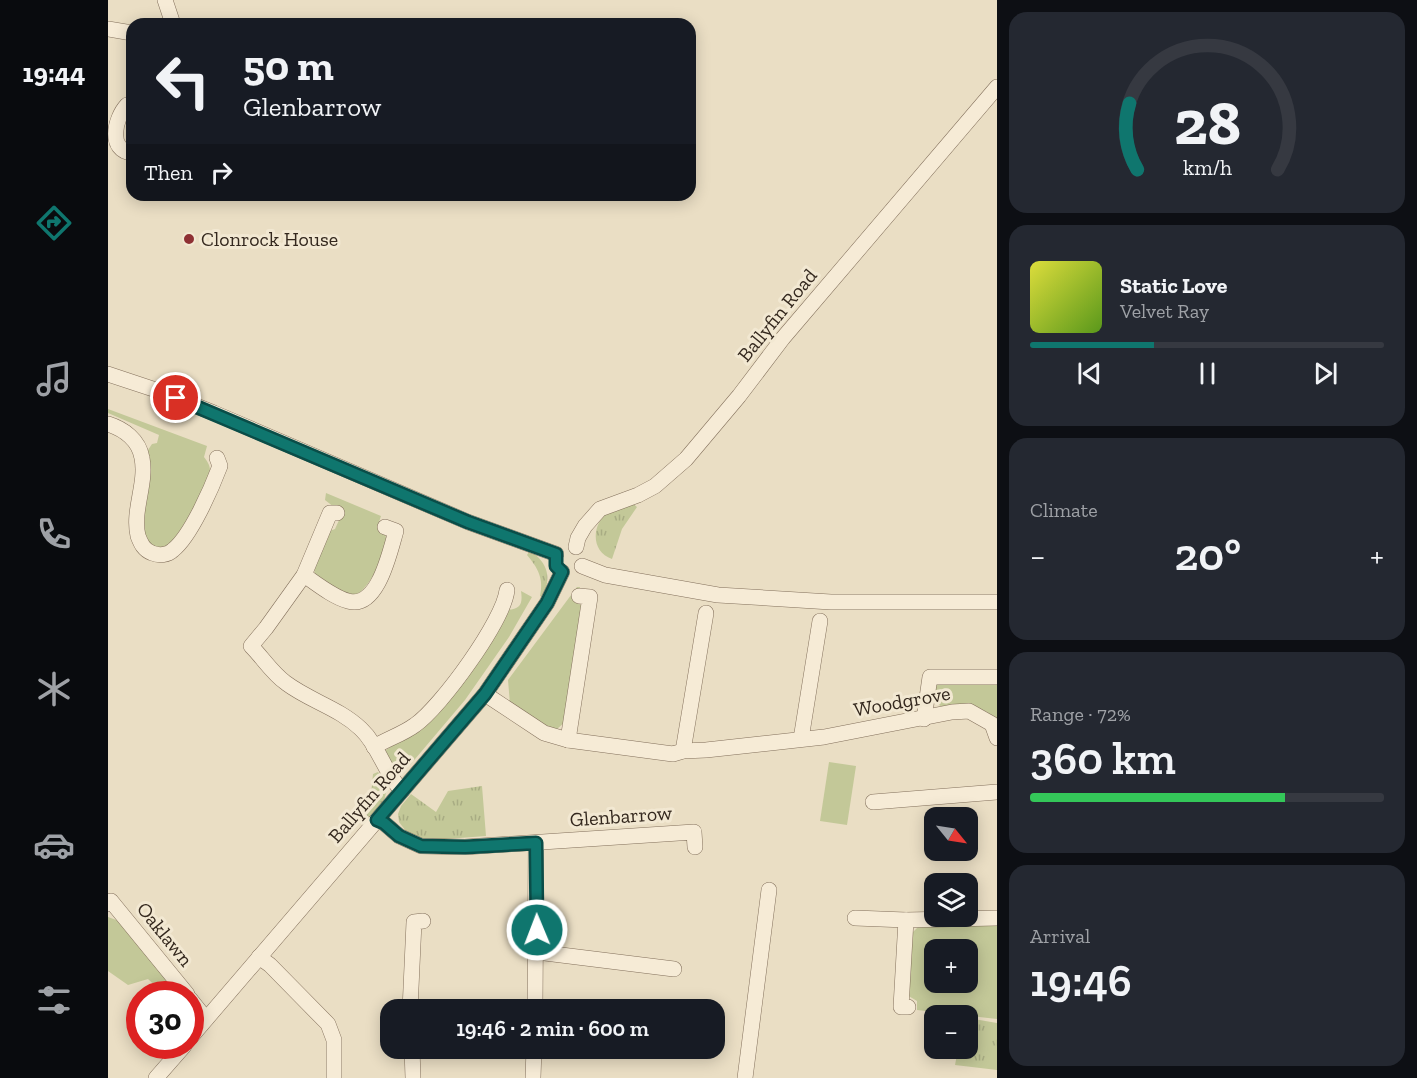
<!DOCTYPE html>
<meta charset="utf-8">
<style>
:root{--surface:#171b24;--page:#242831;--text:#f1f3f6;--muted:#9ea1a6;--line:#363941;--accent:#0f766e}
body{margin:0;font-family:"Zilla Slab",serif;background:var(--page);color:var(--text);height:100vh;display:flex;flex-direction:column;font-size:22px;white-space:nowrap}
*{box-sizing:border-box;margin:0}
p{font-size:20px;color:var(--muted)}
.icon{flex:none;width:33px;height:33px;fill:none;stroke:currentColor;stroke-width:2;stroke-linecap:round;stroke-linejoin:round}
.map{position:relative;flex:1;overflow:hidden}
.drawer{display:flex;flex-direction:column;gap:12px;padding:12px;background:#0d0f14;width:420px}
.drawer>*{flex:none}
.guide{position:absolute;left:18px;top:18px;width:570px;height:183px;border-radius:18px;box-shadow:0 3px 15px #0003;background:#171b24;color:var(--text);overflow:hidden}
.needle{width:39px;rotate:120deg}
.buttons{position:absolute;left:816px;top:807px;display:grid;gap:12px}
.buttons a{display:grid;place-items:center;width:54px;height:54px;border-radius:12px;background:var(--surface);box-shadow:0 3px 15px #0003;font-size:30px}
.speed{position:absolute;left:18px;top:981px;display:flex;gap:12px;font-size:30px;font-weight:700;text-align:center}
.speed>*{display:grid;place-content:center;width:78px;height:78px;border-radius:50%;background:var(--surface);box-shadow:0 3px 15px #0003;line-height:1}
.speed .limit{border:9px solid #d22;background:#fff;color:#111}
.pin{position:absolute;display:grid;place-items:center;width:51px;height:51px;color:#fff;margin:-26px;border:3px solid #fff;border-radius:50%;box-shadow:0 2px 6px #0007}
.me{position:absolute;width:66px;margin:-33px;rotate:359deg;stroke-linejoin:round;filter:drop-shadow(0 0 4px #0008)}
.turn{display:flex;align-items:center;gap:21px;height:126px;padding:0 18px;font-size:27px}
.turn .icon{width:78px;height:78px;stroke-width:2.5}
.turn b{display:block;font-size:42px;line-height:51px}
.then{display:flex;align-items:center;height:57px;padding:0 18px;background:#0003;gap:12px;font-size:22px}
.big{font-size:45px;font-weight:600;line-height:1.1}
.drawer .card{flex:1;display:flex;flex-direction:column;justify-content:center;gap:9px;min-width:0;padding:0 21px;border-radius:18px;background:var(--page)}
.drawer .dial{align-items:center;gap:0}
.dial svg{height:156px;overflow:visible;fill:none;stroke:var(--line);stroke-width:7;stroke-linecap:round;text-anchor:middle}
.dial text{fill:var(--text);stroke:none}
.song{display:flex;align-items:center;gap:18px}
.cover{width:72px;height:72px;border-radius:9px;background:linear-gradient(135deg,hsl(60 70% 55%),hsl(90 70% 35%))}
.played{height:6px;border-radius:3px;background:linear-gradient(90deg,var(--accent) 35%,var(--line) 35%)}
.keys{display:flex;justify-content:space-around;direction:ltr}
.heat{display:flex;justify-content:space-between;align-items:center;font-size:33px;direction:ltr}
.charge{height:9px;border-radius:4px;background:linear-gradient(90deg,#34c759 72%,var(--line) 0)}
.trip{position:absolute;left:272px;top:999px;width:345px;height:60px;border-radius:18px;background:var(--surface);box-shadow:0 3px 15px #0003;font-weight:600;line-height:60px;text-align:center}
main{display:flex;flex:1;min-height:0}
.menu{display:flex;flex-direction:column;width:108px;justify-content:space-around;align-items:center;background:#090b0e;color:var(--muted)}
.menu .icon{width:42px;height:42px}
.menu .current{color:var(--accent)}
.menu b{font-size:27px;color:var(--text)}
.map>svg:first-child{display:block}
.grass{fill:url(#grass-tufts)}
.park{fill:#c3c898;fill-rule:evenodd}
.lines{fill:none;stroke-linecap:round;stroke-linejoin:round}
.minor-casing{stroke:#83705c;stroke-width:16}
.minor{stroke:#f6ebd6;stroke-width:15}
.route-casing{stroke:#0a4d48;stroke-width:15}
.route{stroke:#0f766e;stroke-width:10}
.poi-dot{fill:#8e3033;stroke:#f2e8d2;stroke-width:2}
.labels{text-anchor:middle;stroke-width:6;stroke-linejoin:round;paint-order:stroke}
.poi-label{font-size:20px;fill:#34281e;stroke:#f2e8d2;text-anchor:start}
.street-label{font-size:20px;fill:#34281e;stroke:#f2e8d2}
</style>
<main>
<nav class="menu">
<b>19:44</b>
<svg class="icon current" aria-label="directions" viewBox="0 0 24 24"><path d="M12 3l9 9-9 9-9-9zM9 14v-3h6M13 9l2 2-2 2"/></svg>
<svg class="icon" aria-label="music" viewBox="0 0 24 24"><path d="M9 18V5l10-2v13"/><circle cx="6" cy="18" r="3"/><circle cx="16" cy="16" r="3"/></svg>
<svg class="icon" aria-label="phone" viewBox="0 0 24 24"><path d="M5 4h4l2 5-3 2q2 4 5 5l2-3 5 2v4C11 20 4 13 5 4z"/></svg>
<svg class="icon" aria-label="climate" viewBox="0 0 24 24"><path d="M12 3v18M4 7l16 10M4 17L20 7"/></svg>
<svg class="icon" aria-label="car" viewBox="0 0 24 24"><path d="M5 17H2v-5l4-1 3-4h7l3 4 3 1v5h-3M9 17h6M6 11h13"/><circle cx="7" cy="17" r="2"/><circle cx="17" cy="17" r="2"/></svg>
<svg class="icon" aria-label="filters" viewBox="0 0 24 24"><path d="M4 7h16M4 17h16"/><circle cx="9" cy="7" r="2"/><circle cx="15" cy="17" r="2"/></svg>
</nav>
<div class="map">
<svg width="889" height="1078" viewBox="0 0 889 1078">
<defs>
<pattern id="grass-tufts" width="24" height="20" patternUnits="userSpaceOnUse" patternTransform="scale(1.5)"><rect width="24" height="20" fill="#c3c898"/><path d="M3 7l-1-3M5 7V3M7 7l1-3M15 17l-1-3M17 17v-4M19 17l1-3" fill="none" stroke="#a8ac83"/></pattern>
</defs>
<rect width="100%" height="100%" fill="#eadec4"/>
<g class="grass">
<path d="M523,502L529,507L514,529L504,559C483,552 483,525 500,512C506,507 516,505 523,502Z"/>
<path d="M422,550C441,565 443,576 435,598L432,596C436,579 430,568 419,555Z"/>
<path d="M270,772C287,794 274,808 255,823L263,796L265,774Z"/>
<polygon points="374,786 378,836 312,841 306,838 297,830 291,822 290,814 293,806 303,794 328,812 340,791"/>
<polygon points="860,1018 889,1023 889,1070 847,1065 850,1049 860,1048"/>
</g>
<g class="park">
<path d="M0,409L99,446L96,457C99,461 102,465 102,470C102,482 72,534 63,542C59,546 55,547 50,549L36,541L38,453L44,444L49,443L51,435L0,413Z"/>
<path d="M218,493L273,516L269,528C272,531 278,533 278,538C280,555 261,587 248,596L240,595L207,575L206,569L219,532L227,529L232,518L231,511L217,500Z"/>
<polygon points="469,587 472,587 469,602 476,608 457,722 449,729 441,730 402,704 400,680"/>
<path d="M413,591L424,597L401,637L357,700L302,765L296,770L288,772L277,753L278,750L304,732L398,610C412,609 415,605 413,591Z"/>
<path d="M889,680V722C877,703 855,707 836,709L823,698L827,685L832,682Z"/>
<polygon points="721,762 748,766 739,825 712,821"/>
<polygon points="0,917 11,921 16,926 70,994 56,994 40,979 20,985 0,971"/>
<path d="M889,922V1019L809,1010V1001L799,995L804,933L812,925ZM826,950H860V982H826Z"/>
</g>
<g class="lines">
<defs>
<g id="minor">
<polyline points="57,0 65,24"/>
<polyline points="0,29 24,33"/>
<path d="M24,105H19C6,119 0,151 24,153"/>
<polyline points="0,374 48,390 106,413 360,522 448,554"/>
<path d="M0,424C16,429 31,440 34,458C39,484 24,510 30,536C33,544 36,550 44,553C51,556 60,555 65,550C83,536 104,487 112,466L109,458"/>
<path d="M229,513H222L196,575L158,628L143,646C155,658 164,673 178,683C202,701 231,708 253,729C271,746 276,772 294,791"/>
<polyline points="468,547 470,538 477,526 492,509 530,495 547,486 578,459 631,396 675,338 889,87"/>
<polyline points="474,566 497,575 610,595 723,602 889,602"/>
<path d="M196,575C209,584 225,597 240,601C270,610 282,551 288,531L277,527"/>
<polyline points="377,694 436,733 460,740 565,754 575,751 598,750 716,737 844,712 861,711 884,724 889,738"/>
<polyline points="816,719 822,677 889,677"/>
<polyline points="693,739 712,621"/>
<polyline points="460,740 482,597 471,596"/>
<path d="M266,747C279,739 295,734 307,725C333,707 396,620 399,590"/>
<polyline points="575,751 598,613"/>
<polyline points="765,802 889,792"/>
<polyline points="269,820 276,823 291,836 313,846 357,847 586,832 587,847"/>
<polyline points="0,904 3,901 79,994"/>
<polyline points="747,918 798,920 889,918"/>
<polyline points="798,920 793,1007 800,1007"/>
<polyline points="429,952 566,969"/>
<polyline points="151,957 162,965 220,1024 226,1040 226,1078"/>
<polyline points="82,999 98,1019"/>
<polyline points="302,1010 306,922 315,921"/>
<polyline points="427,1010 428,843"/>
<polyline points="82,1038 377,694 439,603 454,572"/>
<polyline points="304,1048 305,1078"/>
<polyline points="48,1078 76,1046"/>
<polyline points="425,1078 426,1048"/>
<polyline points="637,1078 661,890"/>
</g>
</defs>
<use href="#minor" class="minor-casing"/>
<use href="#minor" class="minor"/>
</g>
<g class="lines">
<defs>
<polyline id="route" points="68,398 360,522 448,554 448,566 454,572 439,603 377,694 269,820 276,823 291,836 313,846 357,847 428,843 429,930"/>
</defs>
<use href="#route" class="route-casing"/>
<use href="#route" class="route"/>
</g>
<circle class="poi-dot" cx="81" cy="239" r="6"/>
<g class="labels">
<g class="poi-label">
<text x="93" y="246">Clonrock House</text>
</g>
<g class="street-label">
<text transform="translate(669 315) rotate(-51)" y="7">Ballyfin Road</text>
<text transform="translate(794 701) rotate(-10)" y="7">Woodgrove</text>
<text transform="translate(261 797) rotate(-49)" y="7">Ballyfin Road</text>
<text transform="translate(513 816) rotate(-4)" y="7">Glenbarrow</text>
<text transform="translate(57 934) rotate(51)" y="7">Oaklawn</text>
</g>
</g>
</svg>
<div class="buttons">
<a><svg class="needle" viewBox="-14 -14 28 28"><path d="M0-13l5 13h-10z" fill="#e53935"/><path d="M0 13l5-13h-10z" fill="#9ea1a6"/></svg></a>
<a><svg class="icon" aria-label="layers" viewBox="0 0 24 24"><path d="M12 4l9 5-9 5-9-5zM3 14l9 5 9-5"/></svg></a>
<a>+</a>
<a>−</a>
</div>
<div class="speed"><div class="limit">30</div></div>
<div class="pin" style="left:68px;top:398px;background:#d93025"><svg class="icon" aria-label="arrive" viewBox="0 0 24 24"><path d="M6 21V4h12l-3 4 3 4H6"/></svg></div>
<svg class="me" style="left:429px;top:930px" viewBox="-20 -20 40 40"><circle r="17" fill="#0f766e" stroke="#fff" stroke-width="3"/><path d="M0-11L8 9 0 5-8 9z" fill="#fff"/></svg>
<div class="trip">19:46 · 2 min · 600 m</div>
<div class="guide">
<div class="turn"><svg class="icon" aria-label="left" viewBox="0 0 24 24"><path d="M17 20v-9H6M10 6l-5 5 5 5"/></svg><div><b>50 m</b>Glenbarrow</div></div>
<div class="then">Then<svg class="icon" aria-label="right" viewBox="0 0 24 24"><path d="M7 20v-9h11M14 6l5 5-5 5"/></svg></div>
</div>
</div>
<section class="drawer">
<div class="card dial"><svg viewBox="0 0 100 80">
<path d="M14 69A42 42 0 1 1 86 69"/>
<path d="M14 69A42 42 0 0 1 10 35" stroke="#0f766e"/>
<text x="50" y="56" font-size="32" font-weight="700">28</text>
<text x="50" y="72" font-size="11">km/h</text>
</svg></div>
<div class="card">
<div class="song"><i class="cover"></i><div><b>Static Love</b><p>Velvet Ray</p></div></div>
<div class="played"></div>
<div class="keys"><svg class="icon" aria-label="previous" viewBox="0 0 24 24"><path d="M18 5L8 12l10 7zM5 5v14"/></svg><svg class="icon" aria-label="pause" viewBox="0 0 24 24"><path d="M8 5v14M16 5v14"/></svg><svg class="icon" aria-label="next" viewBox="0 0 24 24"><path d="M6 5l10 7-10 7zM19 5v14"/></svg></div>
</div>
<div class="card"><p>Climate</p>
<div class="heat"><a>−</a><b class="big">20°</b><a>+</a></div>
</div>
<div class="card"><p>Range · 72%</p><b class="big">360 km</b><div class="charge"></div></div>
<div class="card"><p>Arrival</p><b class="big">19:46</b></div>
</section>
</main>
